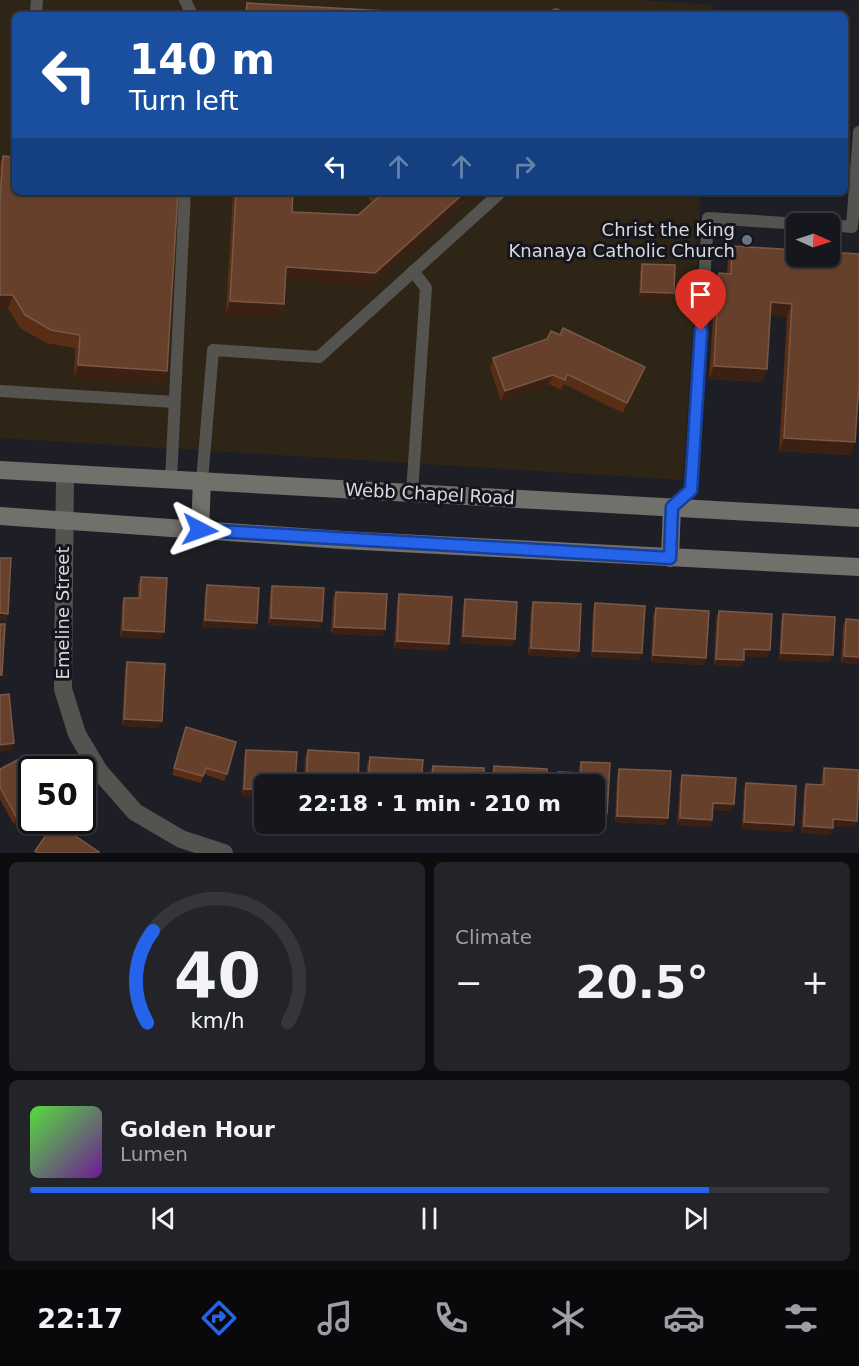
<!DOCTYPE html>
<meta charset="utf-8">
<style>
:root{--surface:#16171c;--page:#232429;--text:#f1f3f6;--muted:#9e9fa3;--line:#35363b;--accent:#2563eb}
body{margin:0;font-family:"DejaVu Sans",sans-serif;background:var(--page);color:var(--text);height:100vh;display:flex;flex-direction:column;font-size:22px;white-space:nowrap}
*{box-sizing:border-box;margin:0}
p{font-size:20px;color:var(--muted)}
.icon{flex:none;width:33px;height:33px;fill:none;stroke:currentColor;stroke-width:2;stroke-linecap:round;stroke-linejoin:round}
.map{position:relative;height:853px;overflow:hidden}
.drawer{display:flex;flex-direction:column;gap:9px;padding:9px;background:#0c0d0f;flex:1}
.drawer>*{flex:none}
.top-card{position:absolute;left:12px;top:12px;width:836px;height:183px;border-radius:9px;box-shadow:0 2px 4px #0004,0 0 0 2px var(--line);background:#1a4fa0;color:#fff;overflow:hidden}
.needle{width:39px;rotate:93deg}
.controls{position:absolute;left:786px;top:213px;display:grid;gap:12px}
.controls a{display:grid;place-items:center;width:54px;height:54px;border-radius:9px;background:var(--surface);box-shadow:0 2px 4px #0004,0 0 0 2px var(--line);font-size:30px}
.speed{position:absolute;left:18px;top:756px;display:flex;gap:12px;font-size:30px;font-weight:700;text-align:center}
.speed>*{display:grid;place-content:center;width:78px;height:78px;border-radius:50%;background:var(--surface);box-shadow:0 2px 4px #0004,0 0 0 2px var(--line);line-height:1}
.speed .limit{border:3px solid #111;border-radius:9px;background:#fff;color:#111}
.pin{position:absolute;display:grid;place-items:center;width:51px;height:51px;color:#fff;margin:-62px -26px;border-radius:50% 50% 50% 0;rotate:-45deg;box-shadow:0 0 6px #0007}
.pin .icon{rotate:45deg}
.me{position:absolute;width:66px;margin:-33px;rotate:94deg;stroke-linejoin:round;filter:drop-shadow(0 0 4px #0008)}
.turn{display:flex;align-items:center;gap:21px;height:126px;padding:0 18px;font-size:27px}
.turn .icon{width:78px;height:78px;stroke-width:2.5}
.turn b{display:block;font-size:42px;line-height:51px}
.lanes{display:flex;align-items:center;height:57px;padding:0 18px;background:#0003;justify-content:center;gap:30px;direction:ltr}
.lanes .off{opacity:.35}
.big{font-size:45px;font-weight:700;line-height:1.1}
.drawer .card{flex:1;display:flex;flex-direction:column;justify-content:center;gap:9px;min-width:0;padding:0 21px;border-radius:9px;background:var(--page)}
.drawer .dial{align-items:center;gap:0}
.dial svg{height:156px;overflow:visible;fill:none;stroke:var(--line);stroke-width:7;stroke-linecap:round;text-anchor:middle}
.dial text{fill:var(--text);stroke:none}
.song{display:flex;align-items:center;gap:18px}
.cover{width:72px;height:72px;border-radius:9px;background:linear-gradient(135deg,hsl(110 70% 55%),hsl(280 70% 35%))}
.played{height:6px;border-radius:3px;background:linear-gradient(90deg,var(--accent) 85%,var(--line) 85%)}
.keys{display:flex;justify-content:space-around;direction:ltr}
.heat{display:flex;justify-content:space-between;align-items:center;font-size:33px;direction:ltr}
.drawer .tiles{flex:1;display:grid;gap:9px;grid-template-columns:1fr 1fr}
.card:last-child{grid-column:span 2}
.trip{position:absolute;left:254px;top:774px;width:351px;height:60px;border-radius:9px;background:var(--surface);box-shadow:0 2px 4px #0004,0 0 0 2px var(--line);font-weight:700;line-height:60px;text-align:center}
.menu{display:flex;height:96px;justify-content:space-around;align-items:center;background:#09090b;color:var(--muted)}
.menu .icon{width:42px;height:42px}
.menu .current{color:var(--accent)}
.menu b{font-size:27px;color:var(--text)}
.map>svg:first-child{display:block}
.commercial{fill:#2f2516}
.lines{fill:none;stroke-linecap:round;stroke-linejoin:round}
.lane{stroke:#54534f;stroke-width:12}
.street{stroke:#54534f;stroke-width:18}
.secondary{stroke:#72706a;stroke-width:18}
.wall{fill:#5a2e15}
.shaded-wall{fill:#3c2013}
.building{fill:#67402b;stroke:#795847;stroke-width:1.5}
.route-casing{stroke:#184099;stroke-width:15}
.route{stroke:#2563eb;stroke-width:10}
.worship-dot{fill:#6b7280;stroke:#15161d;stroke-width:2}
.labels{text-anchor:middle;stroke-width:6;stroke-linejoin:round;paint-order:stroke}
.poi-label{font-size:18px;fill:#d8d9de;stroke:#15161d;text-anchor:end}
.street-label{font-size:18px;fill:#d8d9de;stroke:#15161d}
</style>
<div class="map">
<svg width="859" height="853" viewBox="0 0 859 853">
<rect width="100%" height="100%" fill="#1e1f26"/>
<polygon class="commercial" points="0,0 640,0 713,5 712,15 15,15 15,192 701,192 683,480 0,438"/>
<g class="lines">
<g class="lane">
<polyline points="185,0 192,15"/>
<polyline points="36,15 37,0"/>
<polyline points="556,15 556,14"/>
<polyline points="830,225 852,227 859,132"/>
<polyline points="0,391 174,402"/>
<polyline points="171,480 185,192"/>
<polyline points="202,481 213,350 319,357 501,192"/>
<polyline points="412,493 426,288 413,271"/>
<polyline points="672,507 691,490 708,218 801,224"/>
</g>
<polyline class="street" points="65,474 63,689 77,734 99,771 135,812 181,839 224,853"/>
<g class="secondary">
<polyline points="0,470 859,518"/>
<polyline points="0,516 343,540 859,567"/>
<polyline points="200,530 202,481"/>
<polyline points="670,558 672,507"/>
</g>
</g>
<g class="wall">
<polygon points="247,3 458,15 243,15"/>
<polygon points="3,156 167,371 162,383 74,378 75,348 46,343 20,328 8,308 0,308 0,163"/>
<polygon points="233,192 293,192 292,212 358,215 372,203 363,192 474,192 370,285 285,280 284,304 279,317 226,314"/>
<polygon points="732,246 796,250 855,442 851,455 779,451 787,317 770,315 767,369 762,382 709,379 715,286 719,273 727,274 728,259"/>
<polygon points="642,264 674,293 671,300 639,299 640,271"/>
<polygon points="493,358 641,377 623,413 564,384 561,390 549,384 501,401 490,368"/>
<polygon points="141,577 162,639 120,637 122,604 124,598 138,598 138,584"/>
<polygon points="207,585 257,623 254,629 203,627 205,592"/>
<polygon points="272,586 322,621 320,628 268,625 270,593"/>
<polygon points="336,592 383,636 331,634 333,598"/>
<polygon points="399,594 447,651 394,648 397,601"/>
<polygon points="465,599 515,639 512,646 461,643 463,606"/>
<polygon points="533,602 579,651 576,658 528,655 531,609"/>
<polygon points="595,603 640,660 591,657 593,610"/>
<polygon points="656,608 706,658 704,665 651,662 653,615"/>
<polygon points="719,611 770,650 767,657 744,656 744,660 741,667 714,665 716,618"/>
<polygon points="783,614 830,662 779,660 781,621"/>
<polygon points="846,619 859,620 859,664 841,663 843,626"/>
<polygon points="127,662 160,728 122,726 125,669"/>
<polygon points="186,727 227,774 224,781 204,774 201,783 172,775"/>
<polygon points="246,750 264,784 264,797 242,796 244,757"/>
<polygon points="308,750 358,784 304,784 305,757"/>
<polygon points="370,757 421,784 366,784 367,764"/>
<polygon points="581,762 610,763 607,814 605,820 594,820 594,784 555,784 555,778 558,772 578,773 579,768"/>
<polygon points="433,766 484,784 430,784 430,772"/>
<polygon points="494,766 547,784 491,784 492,773"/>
<polygon points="824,768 855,827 833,826 830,835 801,833 804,790 806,784 821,784 822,775"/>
<polygon points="0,769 32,770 32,816 14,825 0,799"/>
<polygon points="619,769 666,825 615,822 617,776"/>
<polygon points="682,775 732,811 713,810 712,820 710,827 677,825 680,782"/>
<polygon points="746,783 794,825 792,832 742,829 744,790"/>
</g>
<g class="shaded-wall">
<polygon points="465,192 474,192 370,285 281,280 286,267"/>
<polygon points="641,292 674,293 671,300 639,299"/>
<polygon points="0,295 13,295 8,308 0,308"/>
<polygon points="230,301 284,304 279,317 226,314"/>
<polygon points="771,302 792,304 787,317 766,315"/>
<polygon points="78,365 167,371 162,383 74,378"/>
<polygon points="714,366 767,369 762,382 709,379"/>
<polygon points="645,367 641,377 623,413 627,403"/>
<polygon points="553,375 549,384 501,401 505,391"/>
<polygon points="784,438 855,442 851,455 779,451"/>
<polygon points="0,613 8,614 6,621 0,620"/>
<polygon points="271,618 322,621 320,628 268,625"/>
<polygon points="205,620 257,623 254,629 203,627"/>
<polygon points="334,627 385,629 383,636 331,634"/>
<polygon points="123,630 164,632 162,639 120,637"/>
<polygon points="463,636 515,639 512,646 461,643"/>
<polygon points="397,641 449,644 447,651 394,648"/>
<polygon points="531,648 579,651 576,658 528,655"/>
<polygon points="744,649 770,650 767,657 742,656"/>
<polygon points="593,651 642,653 640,660 591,657"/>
<polygon points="781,653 833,655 830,662 779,660"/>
<polygon points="653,655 706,658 704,665 651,662"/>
<polygon points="844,656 859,657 859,664 841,663"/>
<polygon points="716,659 744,660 741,667 714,665"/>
<polygon points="124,719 162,721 160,728 122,726"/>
<polygon points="14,743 12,750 0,752 0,745"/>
<polygon points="244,789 264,790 264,797 242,796"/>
<polygon points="713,803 734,804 732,811 711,810"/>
<polygon points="32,810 32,816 14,825 17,818"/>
<polygon points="594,813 607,814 605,820 594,820"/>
<polygon points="617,816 668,818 666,825 615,822"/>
<polygon points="680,818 712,820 710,827 677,825"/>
<polygon points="833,819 857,821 855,827 831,826"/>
<polygon points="744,822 794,825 792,832 742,829"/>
<polygon points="804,826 833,828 830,835 801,833"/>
</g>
<g class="building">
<polygon points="247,3 458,15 246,15"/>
<polygon points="3,156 15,157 15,192 178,192 167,371 78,365 80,335 51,330 25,315 13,295 0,295 0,198"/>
<polygon points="236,192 293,192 292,212 358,215 381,195 379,192 465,192 375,273 286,267 284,304 230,301"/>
<polygon points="732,246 796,250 796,256 830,256 830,252 859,254 859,383 855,442 784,438 792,304 771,302 767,369 714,366 719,273 731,274"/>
<polygon points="642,264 675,265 674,293 641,292"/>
<polygon points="563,328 645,367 627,403 567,374 565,380 553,375 505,391 493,358 547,339 551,331 560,335"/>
<polygon points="0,558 11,558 8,614 0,613"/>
<polygon points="141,577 167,578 164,632 123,630 124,598 140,598"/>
<polygon points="207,585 259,588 257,623 205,620"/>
<polygon points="272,586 324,588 322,621 271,618"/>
<polygon points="336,592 387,594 385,629 334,627"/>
<polygon points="399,594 452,597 449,644 397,641"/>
<polygon points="465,599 517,602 515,639 463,636"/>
<polygon points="533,602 581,604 579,651 531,648"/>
<polygon points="595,603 645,606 642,653 593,651"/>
<polygon points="656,608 709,611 706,658 653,655"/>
<polygon points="719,611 772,614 770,650 744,649 744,660 716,659"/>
<polygon points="783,614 835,617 833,655 781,653"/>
<polygon points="846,619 859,620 859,657 844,656"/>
<polygon points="0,624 5,624 2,675 0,675"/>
<polygon points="127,662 165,664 162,721 124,719"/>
<polygon points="9,694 14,743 0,745 0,695"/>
<polygon points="186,727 236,742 227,774 206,768 203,776 174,768"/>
<polygon points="246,750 297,752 295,784 264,784 264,790 244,789"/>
<polygon points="308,750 359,753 358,784 306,784"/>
<polygon points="25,756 32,770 32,810 17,818 0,787 0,769"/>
<polygon points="370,757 423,760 421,784 368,784"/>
<polygon points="581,762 610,763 607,814 594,813 594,784 557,784 558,772 581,773"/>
<polygon points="433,766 484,768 484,784 432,784"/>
<polygon points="494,766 547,769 547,784 493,784"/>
<polygon points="824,768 859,770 857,821 833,819 833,828 804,826 806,784 824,785"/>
<polygon points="619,769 671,771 668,818 617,816"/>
<polygon points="682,775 736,778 734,804 713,803 712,820 680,818"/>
<polygon points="746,783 796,786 794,825 744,822"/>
<polygon points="55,822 99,852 98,853 38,853 35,851"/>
</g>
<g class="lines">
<defs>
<polyline id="route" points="200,530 670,558 672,507 691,490 701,331"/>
</defs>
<use href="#route" class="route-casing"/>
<use href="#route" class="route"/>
</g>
<circle class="worship-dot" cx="747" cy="240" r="6"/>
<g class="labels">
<g class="poi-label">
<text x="735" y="236">Christ the King<tspan x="735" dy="21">Knanaya Catholic Church</tspan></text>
</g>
<g class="street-label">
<text transform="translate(430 494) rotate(3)" y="6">Webb Chapel Road</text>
<text transform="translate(63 613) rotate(-90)" y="6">Emeline Street</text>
</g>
</g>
</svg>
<div class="controls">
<a><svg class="needle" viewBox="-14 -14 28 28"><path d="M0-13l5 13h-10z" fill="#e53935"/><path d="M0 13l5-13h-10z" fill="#9e9fa3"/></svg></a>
</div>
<div class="speed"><div class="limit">50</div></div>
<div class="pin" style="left:701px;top:331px;background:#d93025"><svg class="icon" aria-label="arrive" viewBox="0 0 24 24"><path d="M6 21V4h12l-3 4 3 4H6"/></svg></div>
<svg class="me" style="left:200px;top:530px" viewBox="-20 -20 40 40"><path d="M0-17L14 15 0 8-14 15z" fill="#2563eb" stroke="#fff" stroke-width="4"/></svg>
<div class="trip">22:18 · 1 min · 210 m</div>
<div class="top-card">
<div class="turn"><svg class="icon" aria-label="left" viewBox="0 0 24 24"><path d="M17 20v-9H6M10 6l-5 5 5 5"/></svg><div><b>140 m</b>Turn left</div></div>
<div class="lanes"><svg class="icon" aria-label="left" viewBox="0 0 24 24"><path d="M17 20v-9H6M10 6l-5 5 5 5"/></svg><svg class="icon off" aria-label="ahead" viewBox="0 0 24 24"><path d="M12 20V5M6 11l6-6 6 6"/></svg><svg class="icon off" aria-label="ahead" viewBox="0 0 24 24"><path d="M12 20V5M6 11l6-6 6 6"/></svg><svg class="icon off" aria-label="right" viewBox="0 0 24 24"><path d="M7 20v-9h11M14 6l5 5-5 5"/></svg></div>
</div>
</div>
<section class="drawer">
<div class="tiles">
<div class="card dial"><svg viewBox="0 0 100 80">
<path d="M14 69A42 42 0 1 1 86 69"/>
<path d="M14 69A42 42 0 0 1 17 22" stroke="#2563eb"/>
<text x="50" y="56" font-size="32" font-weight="700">40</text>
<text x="50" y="72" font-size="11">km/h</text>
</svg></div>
<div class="card"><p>Climate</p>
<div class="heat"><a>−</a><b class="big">20.5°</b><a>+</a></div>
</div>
<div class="card">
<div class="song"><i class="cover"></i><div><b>Golden Hour</b><p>Lumen</p></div></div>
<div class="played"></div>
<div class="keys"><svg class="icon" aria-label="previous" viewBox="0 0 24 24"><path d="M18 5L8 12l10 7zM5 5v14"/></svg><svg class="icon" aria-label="pause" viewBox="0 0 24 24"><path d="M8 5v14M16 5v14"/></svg><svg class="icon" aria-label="next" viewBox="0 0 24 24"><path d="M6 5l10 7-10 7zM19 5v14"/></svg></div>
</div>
</div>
</section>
<nav class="menu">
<b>22:17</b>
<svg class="icon current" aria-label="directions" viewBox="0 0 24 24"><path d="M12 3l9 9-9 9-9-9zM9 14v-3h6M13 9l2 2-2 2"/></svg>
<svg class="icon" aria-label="music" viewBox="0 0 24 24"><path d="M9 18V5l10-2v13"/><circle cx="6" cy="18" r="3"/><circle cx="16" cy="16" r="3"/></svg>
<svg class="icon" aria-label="phone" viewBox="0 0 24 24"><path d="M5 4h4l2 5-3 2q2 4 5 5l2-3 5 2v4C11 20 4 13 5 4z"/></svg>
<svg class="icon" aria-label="climate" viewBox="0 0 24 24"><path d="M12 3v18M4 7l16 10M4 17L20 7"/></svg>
<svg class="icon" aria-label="car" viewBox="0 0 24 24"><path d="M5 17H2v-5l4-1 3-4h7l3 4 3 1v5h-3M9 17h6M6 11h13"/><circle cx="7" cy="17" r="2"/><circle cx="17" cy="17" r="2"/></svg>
<svg class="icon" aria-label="filters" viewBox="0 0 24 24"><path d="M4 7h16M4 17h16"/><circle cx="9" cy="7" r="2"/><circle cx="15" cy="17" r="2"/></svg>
</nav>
